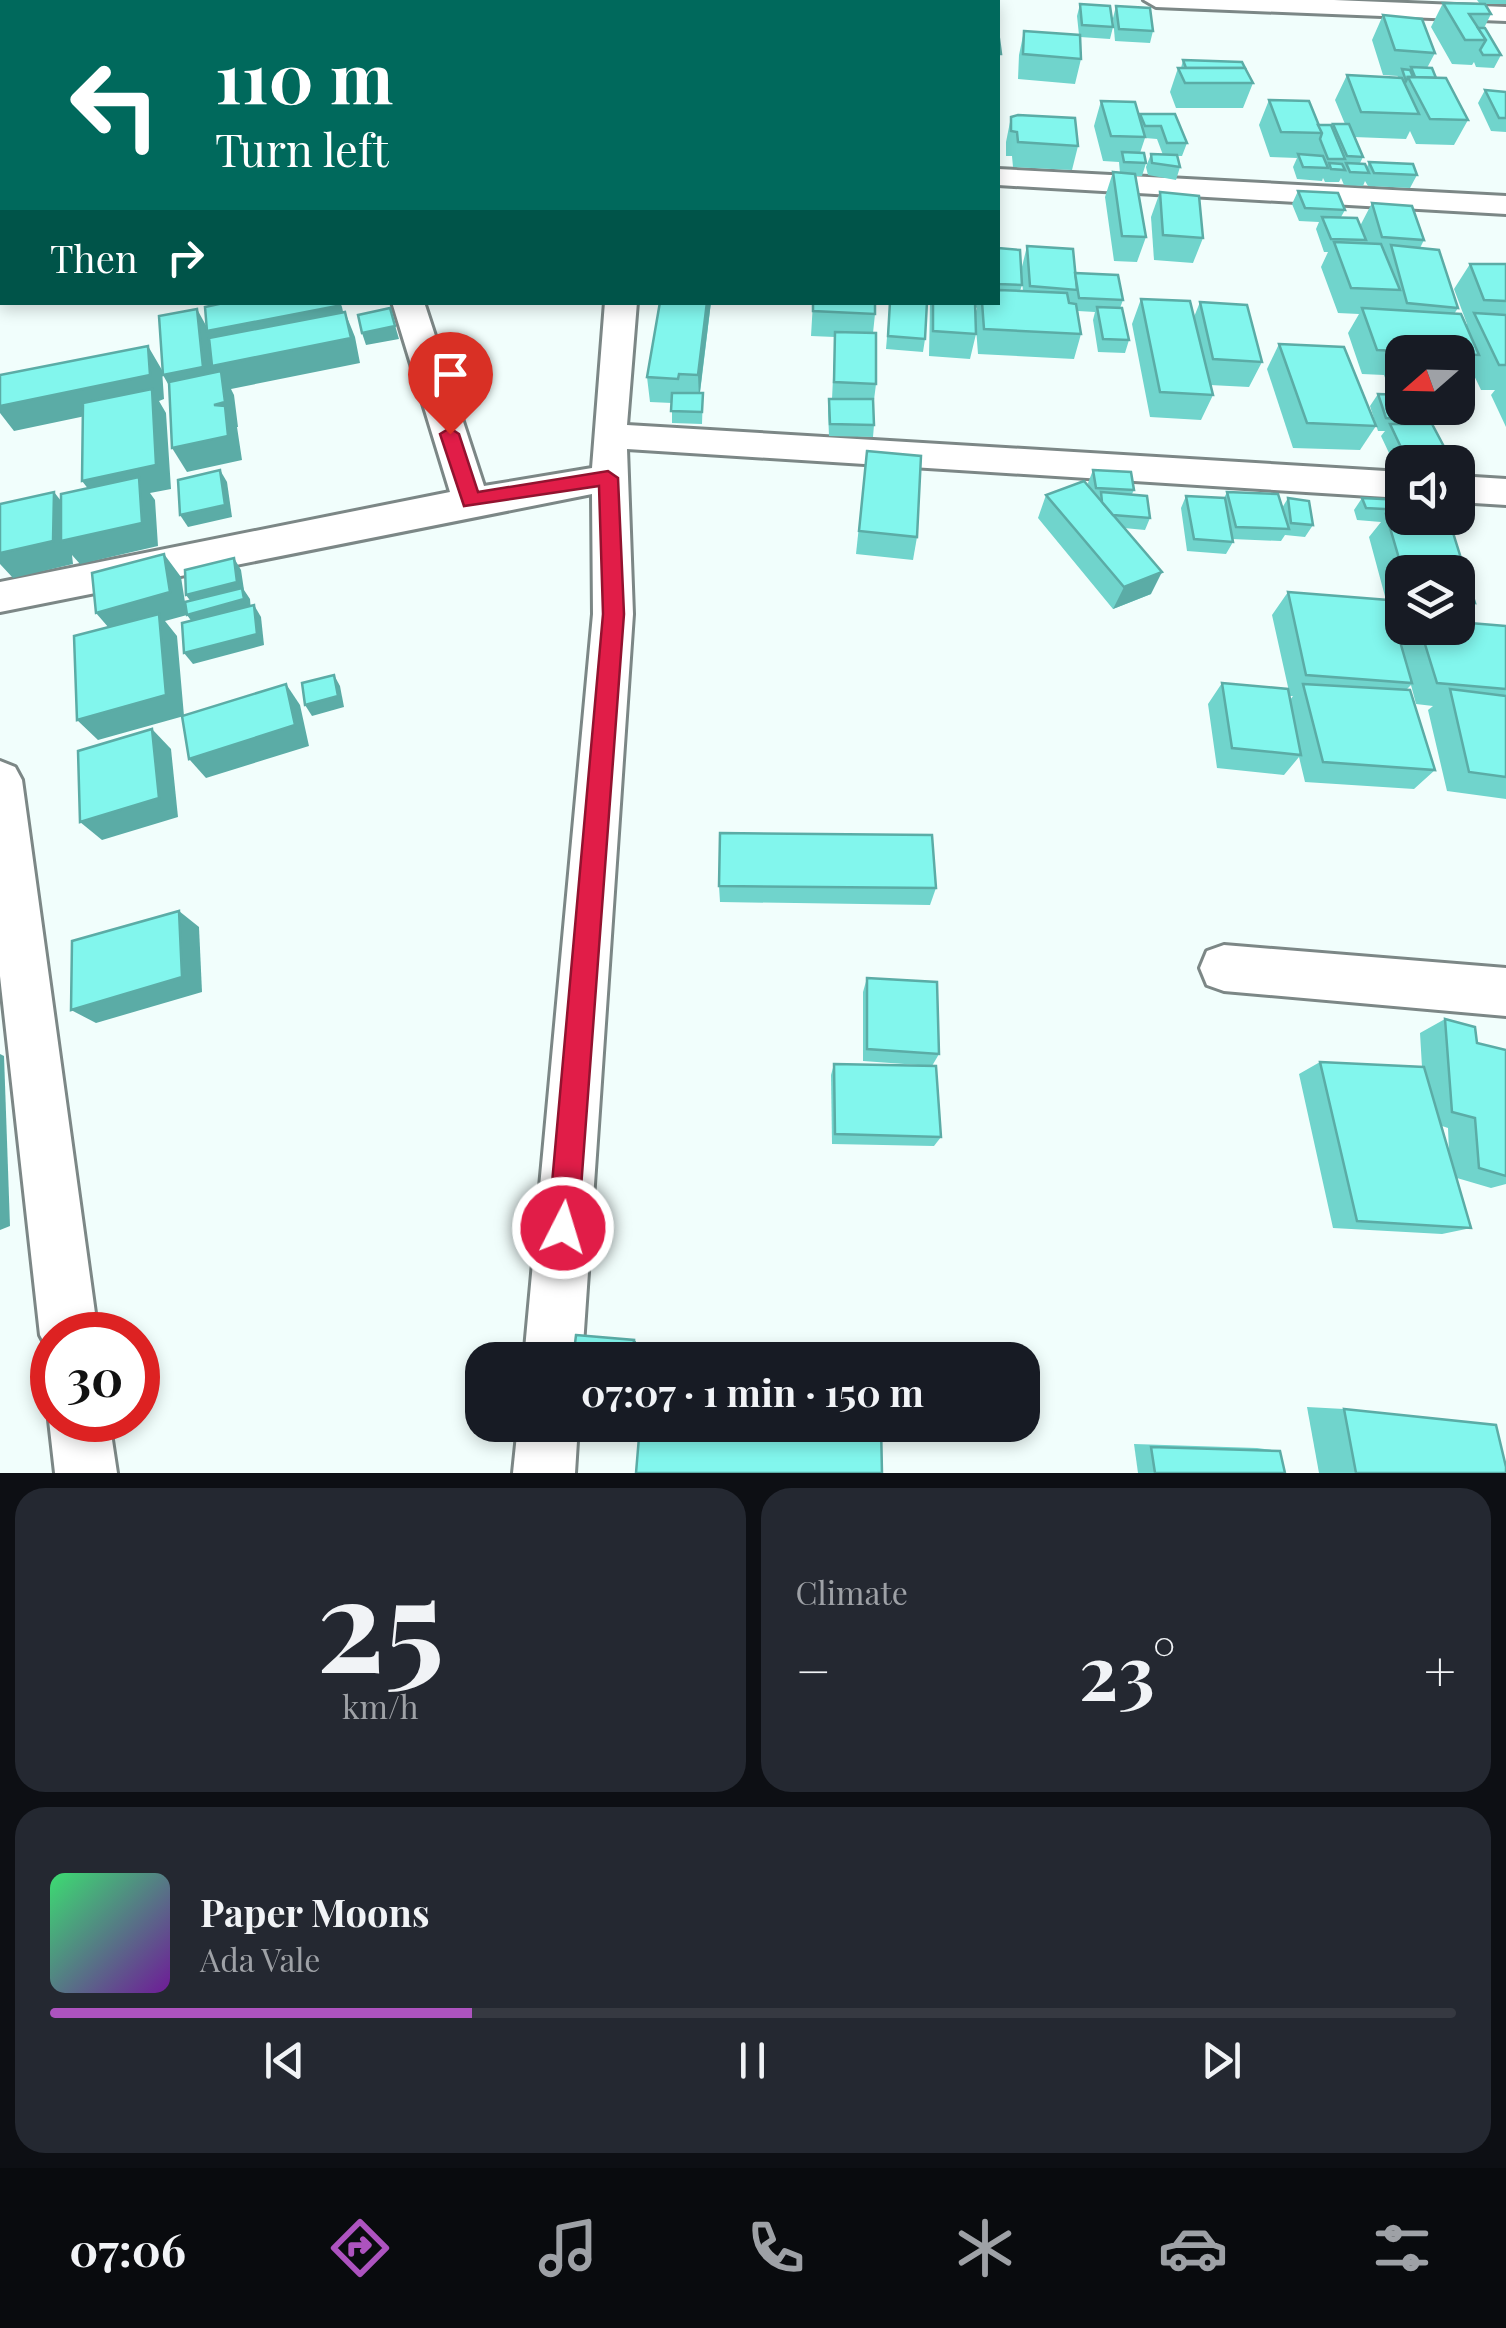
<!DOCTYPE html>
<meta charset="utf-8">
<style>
:root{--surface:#171b24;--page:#242831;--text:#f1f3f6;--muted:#9ea1a6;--line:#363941;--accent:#ad53bf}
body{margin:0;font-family:"Playfair Display",serif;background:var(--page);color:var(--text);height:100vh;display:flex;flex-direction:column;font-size:38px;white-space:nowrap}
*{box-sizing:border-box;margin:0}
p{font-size:32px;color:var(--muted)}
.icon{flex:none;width:55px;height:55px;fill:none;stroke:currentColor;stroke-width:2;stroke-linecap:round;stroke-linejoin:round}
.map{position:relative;height:1473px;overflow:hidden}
.sheet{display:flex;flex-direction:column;gap:15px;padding:15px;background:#0d0f14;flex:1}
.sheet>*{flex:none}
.guide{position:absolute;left:0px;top:0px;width:1000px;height:305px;box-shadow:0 5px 15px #0003;background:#00695c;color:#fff;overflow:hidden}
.needle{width:65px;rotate:250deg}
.controls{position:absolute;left:1385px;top:335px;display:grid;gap:20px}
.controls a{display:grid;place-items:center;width:90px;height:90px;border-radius:20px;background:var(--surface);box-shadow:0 5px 15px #0003;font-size:50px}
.speed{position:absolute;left:30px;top:1312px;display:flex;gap:20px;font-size:50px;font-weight:700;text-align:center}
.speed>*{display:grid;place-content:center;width:130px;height:130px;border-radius:50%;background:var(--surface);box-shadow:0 5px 15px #0003;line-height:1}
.speed .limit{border:15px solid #d22;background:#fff;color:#111}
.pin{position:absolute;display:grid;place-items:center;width:85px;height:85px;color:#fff;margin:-102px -42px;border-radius:50% 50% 50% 0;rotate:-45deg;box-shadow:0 0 10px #0007}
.pin .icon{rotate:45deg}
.me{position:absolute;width:110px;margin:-55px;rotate:5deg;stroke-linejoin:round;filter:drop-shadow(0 0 8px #0008)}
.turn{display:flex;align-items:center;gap:35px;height:210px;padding:0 50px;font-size:45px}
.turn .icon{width:130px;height:130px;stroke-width:2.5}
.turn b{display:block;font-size:70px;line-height:85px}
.then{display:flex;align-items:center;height:95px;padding:0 50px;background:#0003;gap:20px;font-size:38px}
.big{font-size:75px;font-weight:700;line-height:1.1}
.sheet .card{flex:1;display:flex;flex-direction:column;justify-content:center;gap:15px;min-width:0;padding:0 35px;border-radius:30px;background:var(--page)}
.sheet .dial{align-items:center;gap:0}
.dial b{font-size:130px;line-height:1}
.song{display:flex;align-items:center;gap:30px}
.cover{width:120px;height:120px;border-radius:15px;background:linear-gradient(135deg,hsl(140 70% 55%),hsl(280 70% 35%))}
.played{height:10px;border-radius:5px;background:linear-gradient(90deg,var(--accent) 30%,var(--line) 30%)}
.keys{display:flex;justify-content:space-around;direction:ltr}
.heat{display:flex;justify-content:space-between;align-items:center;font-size:55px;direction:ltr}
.sheet .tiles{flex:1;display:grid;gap:15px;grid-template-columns:1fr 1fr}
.card:last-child{grid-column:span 2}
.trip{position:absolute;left:465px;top:1342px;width:575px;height:100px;border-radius:30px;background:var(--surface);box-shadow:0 5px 15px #0003;font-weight:700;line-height:100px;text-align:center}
.tab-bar{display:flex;height:160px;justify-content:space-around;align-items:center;background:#090b0e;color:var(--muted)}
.tab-bar .icon{width:70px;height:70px}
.tab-bar .active{color:var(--accent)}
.tab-bar b{font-size:45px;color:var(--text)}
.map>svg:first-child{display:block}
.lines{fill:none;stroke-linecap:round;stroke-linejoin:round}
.street-casing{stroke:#7c8786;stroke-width:6}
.street{fill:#fff;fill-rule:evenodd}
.wall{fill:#70d4cc;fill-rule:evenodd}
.shaded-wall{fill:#5baca6}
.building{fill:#82f6ed;stroke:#5baca6;stroke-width:2.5}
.route{fill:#e11d48;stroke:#92132f;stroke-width:2.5}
</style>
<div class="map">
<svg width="1506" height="1473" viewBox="0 0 1506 1473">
<rect width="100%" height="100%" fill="#f1fefc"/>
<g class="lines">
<defs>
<g id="street">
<polygon points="69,0 93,0 94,2 71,2"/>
<polygon points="1144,0 1334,0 1506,7 1506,21 1156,7"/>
<polygon points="2,77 2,93 0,94 0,78"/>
<polygon points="998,169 1506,196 1506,214 998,185"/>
<polygon points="392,302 424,302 484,486 592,468 605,302 637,302 627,425 1402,472 1402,498 627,449 633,614 582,1360 524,1360 593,614 592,494 0,612 0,582 450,492"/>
<polygon points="1458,476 1506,479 1506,505 1458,502"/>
<polygon points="0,761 15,767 22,780 98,1335 52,1335 52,1357 40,1335 0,976"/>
<polygon points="1224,945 1506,968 1506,1016 1224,991 1207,985 1200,968 1207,951"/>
<polygon points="52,1411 52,1420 109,1420 117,1473 55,1473 49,1420"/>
<polygon points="518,1425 578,1425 575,1473 513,1473"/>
</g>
</defs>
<use href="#street" class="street-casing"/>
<use href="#street" class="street"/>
</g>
<g class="wall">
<polygon points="864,0 887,0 887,2 865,2"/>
<polygon points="1477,0 1506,0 1506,4 1485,4 1491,14 1484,28 1501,55 1494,68 1476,67 1474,62 1472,65 1452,64 1431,27 1443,3 1480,4"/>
<polygon points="1080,4 1113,27 1110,39 1080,37 1081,59 1075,84 1018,79 1019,55 1024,31 1079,35 1077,16"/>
<polygon points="1116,6 1153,31 1150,43 1115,41 1113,18"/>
<polygon points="1383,15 1435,53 1427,68 1468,120 1454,145 1416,144 1410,131 1406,139 1354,137 1363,157 1360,163 1367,167 1369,162 1417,175 1410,188 1368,186 1365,181 1363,186 1344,185 1341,178 1339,182 1325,182 1323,178 1322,181 1297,179 1293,167 1297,158 1270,157 1259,125 1269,100 1318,125 1332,127 1333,124 1345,124 1335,100 1347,75 1397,78 1398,76 1383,75 1372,40"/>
<polygon points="1183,60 1253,83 1243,108 1176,108 1170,92 1178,68 1181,68"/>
<polygon points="1485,90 1506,92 1506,132 1491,131 1478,103"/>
<polygon points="1101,101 1139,117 1140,114 1187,143 1182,156 1177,156 1180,167 1176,180 1148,175 1146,167 1151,154 1163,155 1157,139 1145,138 1140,153 1146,163 1142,176 1136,176 1146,237 1137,262 1114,261 1105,197 1113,172 1120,173 1119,162 1103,161 1094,126"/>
<polygon points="1011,117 1078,146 1072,170 1013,167 1012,156 1006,156 1006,142"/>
<polygon points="1298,191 1345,210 1341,217 1360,226 1372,203 1424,240 1420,248 1458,308 1454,314 1466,325 1467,324 1454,289 1470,264 1506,264 1506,427 1491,395 1495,390 1481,390 1470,367 1461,380 1458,380 1458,352 1402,352 1402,408 1428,421 1426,424 1450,458 1446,462 1402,462 1402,470 1397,470 1381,436 1385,431 1378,431 1370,406 1378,394 1391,394 1384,375 1362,374 1348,333 1359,314 1338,313 1321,267 1328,252 1324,252 1316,229 1319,222 1299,221 1292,204"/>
<polygon points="1160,192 1203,238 1193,263 1154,260 1151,217"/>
<polygon points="1027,246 1123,300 1120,308 1129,340 1125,353 1098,352 1093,320 1095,312 1078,311 1081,334 1074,359 978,354 975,314 977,308 975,307 976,334 970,359 929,356 930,302 998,302 998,248 1022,285 1020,291 1023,291 1021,271"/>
<polygon points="1141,299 1194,317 1200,302 1262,362 1249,387 1210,385 1213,395 1201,420 1150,417 1132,324"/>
<polygon points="660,302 711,302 700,393 703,393 702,424 672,423 672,403 650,402 647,377"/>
<polygon points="813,302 875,314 873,333 876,384 873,408 874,425 873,437 829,436 828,411 829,399 832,399 835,337 811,336"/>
<polygon points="890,302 925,339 923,352 886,349"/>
<polygon points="1279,344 1376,426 1360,450 1293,448 1267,369"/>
<polygon points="867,451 917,537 913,560 856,554"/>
<polygon points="1093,470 1134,490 1132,494 1150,518 1145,530 1124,528 1151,594 1113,609 1038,518 1046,495 1089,488 1088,483"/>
<polygon points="1227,492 1282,508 1288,498 1313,525 1305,537 1285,535 1281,541 1232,539 1233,542 1226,554 1187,551 1181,508 1186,496 1224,498"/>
<path d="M1362,498L1402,500V518H1452L1449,521L1475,603L1458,622L1506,626V799L1447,791L1428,710L1433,706L1416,704L1411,685L1406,690L1435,770L1414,789L1305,782L1299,757L1284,775L1217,768L1208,704L1222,683L1290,700L1293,696H1290L1272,615L1288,592L1386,600L1369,537L1381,522L1357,520L1354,510ZM1402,572H1458V628H1410L1399,640L1393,620L1402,621Z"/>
<polygon points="719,886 936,888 930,905 720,902"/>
<polygon points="867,978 939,1054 932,1066 863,1061 863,992"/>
<path d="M1445,1019L1477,1043L1506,1176V1184L1491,1188L1457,1178L1471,1228L1442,1234L1333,1228L1299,1074L1320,1062L1422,1067L1420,1033ZM1442,1126L1448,1128L1449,1152Z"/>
<polygon points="834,1064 941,1137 934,1146 832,1144 831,1075"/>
<polygon points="1307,1407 1344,1409 1506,1473 1319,1473"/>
<polygon points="1134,1444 1257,1448 1280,1451 1285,1473 1138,1473"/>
</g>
<g class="shaded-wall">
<polygon points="8,0 33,0 34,2 2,2 2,33 0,34 0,2"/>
<polygon points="0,39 2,39 2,67 0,68"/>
<rect x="0" y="175" width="2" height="77"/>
<polygon points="337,302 340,302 342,307 347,330 345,312 355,337 360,363 231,389 234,395 238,427 237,427 242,460 187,472 172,448 214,405 223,387 214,371 217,391 177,400 163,375 197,309 209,331"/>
<polygon points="707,302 711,302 699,399 698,375"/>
<polygon points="390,308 399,339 366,345 362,333"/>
<polygon points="148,346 162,370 164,399 159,401 166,413 171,489 150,493 155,500 158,546 80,564 72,555 73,564 13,578 0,564 0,553 54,492 72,515 100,504 82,481 152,402 14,431 0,413 0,406"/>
<polygon points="220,470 227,482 232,517 188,527 180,515"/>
<polygon points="164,554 181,577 187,615 165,621 177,636 184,716 98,740 77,720 115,635 96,613"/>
<polygon points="234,558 241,570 244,590 250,599 251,611 195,626 187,615 195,607 186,595"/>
<polygon points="1162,572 1151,594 1113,609 1124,587"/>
<polygon points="254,605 261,617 264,645 193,664 184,653"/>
<polygon points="334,675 340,686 344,707 312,716 305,705"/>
<polygon points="286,684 300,705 309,746 206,778 189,759"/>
<polygon points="152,729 171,749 178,817 102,840 80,822"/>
<polygon points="179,911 199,927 202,992 96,1023 71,1010"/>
<polygon points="0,1054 4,1056 10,1226 0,1230"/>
<polygon points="634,1340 636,1341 634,1360 631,1360"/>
</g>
<g class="building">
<polygon points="0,0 19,0 2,2 2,5 0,5"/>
<rect x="388" y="0" width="99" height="2"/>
<polygon points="1443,3 1485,4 1491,14 1469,14 1486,40 1465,40"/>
<polygon points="1080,4 1110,6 1113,27 1082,25"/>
<polygon points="1116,6 1150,8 1153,31 1119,29"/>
<polygon points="2,12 2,39 0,39 0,13"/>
<polygon points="1383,15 1422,19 1435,53 1395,50"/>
<polygon points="1478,28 1485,28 1501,55 1483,55 1480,50 1486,40"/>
<polygon points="1024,31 1080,35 1081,59 1023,54"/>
<polygon points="998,39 999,39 1001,54 998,54"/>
<polygon points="1183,60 1242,62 1246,70 1245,68 1186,68"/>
<polygon points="1411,67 1432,68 1436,78 1415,77"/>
<polygon points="1178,68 1245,68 1253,83 1185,83"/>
<polygon points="1402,69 1410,70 1413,77 1408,77 1406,81"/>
<polygon points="1347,75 1402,78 1419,114 1361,112"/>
<polygon points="1408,77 1446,78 1468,120 1430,119"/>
<polygon points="1485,90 1506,92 1506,118 1499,118"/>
<polygon points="1269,100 1309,101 1322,133 1281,132"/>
<polygon points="1101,101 1135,102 1145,137 1111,136"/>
<polygon points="1140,114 1175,114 1187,143 1167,143 1161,126 1145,126"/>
<polygon points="1018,115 1075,118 1078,146 1018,142 1017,132 1011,131 1011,117"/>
<polygon points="1333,124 1349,124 1363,157 1347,156"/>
<polygon points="1318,125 1331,125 1345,159 1328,159 1320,139 1322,133"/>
<polygon points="1122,152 1144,153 1146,163 1124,162"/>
<polygon points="1151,154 1177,155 1180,167 1152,163"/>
<polygon points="1298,154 1323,156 1328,168 1303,167"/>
<rect x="0" y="160" width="2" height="15"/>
<polygon points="1369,162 1413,164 1417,175 1374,173"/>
<polygon points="1329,163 1342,164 1345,170 1331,169"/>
<polygon points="1346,163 1365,164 1369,173 1350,172"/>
<polygon points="1113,172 1135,174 1146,237 1122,236"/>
<polygon points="2,179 2,198 0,198 0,180"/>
<polygon points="1298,191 1338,193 1345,210 1305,208"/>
<polygon points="1160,192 1199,196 1203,238 1163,235"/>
<polygon points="2,203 2,223 0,224 0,204"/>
<polygon points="1372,203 1412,206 1424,240 1382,237"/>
<polygon points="1322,217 1357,218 1366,240 1331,239"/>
<polygon points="1334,242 1381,244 1400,290 1351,288"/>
<polygon points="1391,245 1439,250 1458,308 1407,303"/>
<polygon points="1027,246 1073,249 1077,290 1030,286"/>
<polygon points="998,248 1020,250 1022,285 998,284"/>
<polygon points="1470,264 1506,264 1506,301 1484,300"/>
<polygon points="1075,273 1118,275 1123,300 1079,298"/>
<polygon points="998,290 1067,293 1069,303 1076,304 1081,334 984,329 982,302 998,302"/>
<polygon points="1141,299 1190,301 1213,395 1160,392"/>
<polygon points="228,302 337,302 337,306 207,331 205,307"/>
<polygon points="660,302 707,302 698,375 679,374 678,379 647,377"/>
<polygon points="813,302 875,302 875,314 813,311"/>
<polygon points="890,302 927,302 925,339 888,336"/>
<polygon points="933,302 975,302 976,334 933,331"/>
<polygon points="1200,302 1247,305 1262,362 1213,359"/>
<polygon points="1097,307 1122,308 1129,340 1103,339"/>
<polygon points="390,308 395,326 362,333 358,315"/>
<polygon points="1362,308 1461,314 1479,355 1458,354 1458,352 1402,352 1402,358 1400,351 1377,350"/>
<polygon points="197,309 203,367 163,375 159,316"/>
<polygon points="345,312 351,338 212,366 209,338"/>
<polygon points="1474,313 1506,315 1506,365 1499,365"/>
<polygon points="835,332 876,333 876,384 834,382"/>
<polygon points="1279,344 1344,347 1376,426 1307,423"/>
<polygon points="148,346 150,375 0,406 0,375"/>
<polygon points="221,371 225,402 214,405 225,406 228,436 172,448 169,382"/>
<polygon points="152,389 156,465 82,481 83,403"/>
<polygon points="672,393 703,393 702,412 671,411"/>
<polygon points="1378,394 1402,395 1402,408 1424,408 1428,421 1386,418"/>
<polygon points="829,399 873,399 874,425 830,424"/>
<polygon points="1390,424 1432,424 1450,458 1406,458"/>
<polygon points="867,451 921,456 917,537 859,531"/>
<polygon points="220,470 225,505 180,515 178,480"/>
<polygon points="1093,470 1131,472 1134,490 1096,488"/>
<polygon points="139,477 142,523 61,541 61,494"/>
<polygon points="1084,481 1162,572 1124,587 1046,495"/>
<polygon points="54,492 53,541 0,553 0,504"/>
<polygon points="1101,492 1147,496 1150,518 1113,515 1102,502"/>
<polygon points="1227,492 1278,494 1289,529 1236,527"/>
<polygon points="1186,496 1225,498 1233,542 1194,539"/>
<polygon points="1288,498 1309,501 1313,525 1291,523"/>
<polygon points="1362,498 1402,500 1402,510 1366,508"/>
<polygon points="1386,514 1402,515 1402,518 1449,520 1475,603 1458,601 1458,572 1403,572"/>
<polygon points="164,554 170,592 96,613 92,573"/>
<polygon points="234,558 237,582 186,595 185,570"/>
<polygon points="242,588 244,599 187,615 185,602"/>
<polygon points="1288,592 1388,600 1412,683 1306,675"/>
<polygon points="254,605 257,634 184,653 182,623"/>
<polygon points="159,614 166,695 77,720 74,636"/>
<polygon points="1458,622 1506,626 1506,689 1437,683 1420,628 1458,628"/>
<polygon points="334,675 338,696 305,705 302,683"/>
<polygon points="1222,683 1288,689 1301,755 1232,748"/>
<polygon points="286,684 295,725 189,759 182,716"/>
<polygon points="1303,684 1410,690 1435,770 1323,762"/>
<polygon points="1450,689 1506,696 1506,777 1469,772"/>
<polygon points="152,729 159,798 80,822 78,751"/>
<polygon points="720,833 932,835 936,888 719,886"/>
<polygon points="179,911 182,977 71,1010 72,941"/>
<polygon points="867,978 937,982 939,1054 867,1049"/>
<polygon points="1445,1019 1475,1027 1477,1043 1506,1050 1506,1176 1479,1168 1475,1118 1452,1112"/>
<polygon points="1320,1062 1424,1067 1471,1228 1357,1221"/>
<polygon points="834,1064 936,1066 941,1137 835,1134"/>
<polygon points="576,1335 634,1340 631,1360 573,1360"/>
<polygon points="647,1346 880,1360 646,1360"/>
<polygon points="1344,1409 1496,1425 1506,1467 1506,1473 1356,1473"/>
<polygon points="640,1425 881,1425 882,1473 636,1473"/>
<polygon points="1151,1447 1280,1451 1285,1473 1155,1473"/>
</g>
<polygon class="route" points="450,428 459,434 478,492 608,471 618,478 624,614 578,1228 574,1239 563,1243 553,1239 548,1228 603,614 599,486 464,506 440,434"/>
</svg>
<div class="controls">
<a><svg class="needle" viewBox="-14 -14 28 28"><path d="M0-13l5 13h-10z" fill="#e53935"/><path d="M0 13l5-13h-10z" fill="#9ea1a6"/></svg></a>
<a><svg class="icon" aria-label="sound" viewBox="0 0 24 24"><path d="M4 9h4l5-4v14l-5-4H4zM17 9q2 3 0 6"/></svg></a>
<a><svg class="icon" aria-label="layers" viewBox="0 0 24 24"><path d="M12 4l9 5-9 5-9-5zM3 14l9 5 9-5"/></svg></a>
</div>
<div class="speed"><div class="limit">30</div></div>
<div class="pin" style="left:450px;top:434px;background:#d93025"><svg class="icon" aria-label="arrive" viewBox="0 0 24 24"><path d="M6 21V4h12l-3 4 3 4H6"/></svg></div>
<svg class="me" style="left:563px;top:1228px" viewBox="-20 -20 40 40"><circle r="17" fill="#e11d48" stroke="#fff" stroke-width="3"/><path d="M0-11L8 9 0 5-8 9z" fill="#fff"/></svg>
<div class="trip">07:07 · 1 min · 150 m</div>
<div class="guide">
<div class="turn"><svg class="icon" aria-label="left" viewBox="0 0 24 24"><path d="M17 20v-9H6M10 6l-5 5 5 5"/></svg><div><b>110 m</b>Turn left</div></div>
<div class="then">Then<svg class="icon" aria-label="right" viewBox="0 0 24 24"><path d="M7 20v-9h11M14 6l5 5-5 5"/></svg></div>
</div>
</div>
<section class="sheet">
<div class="tiles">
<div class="card dial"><b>25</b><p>km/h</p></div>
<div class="card"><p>Climate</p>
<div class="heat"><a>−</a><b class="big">23°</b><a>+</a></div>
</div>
<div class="card">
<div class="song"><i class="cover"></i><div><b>Paper Moons</b><p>Ada Vale</p></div></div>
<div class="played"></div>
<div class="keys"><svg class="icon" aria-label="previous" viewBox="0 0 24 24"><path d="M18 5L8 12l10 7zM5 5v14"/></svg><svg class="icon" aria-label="pause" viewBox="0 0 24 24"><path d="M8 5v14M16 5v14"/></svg><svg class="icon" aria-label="next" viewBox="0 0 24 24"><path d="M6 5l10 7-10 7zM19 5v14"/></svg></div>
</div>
</div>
</section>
<nav class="tab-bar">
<b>07:06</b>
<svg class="icon active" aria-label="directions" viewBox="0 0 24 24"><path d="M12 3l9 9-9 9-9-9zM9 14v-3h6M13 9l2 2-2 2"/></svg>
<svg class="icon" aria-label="music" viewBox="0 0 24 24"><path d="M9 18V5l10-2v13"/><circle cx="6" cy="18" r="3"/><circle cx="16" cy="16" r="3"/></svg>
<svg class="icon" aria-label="phone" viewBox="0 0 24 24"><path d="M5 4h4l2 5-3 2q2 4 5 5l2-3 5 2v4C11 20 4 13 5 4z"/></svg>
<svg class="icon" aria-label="climate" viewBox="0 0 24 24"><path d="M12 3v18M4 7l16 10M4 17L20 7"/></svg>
<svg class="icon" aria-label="car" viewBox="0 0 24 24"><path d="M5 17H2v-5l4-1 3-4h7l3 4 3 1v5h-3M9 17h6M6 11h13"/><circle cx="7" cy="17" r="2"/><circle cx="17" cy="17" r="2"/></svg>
<svg class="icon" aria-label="filters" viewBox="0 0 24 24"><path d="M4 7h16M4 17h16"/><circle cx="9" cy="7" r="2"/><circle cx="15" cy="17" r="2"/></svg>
</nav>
